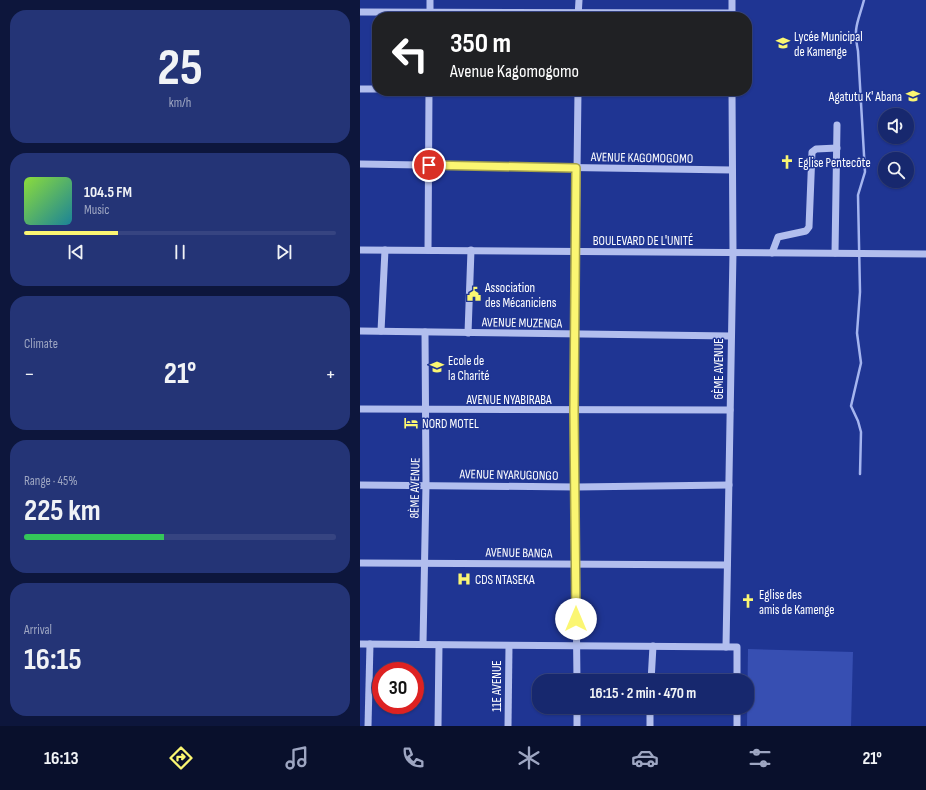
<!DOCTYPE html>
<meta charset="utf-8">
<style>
:root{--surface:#17286e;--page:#243476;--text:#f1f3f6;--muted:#9ea6c2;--line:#364481;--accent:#fbf672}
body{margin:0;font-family:"Sofia Sans Condensed",sans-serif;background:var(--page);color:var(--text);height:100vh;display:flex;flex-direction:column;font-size:15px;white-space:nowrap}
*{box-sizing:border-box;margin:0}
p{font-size:13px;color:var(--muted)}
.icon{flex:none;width:22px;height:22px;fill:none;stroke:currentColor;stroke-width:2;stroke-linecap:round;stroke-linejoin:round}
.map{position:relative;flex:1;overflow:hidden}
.panel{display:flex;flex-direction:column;gap:10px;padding:10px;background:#0d163c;width:360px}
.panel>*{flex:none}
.hud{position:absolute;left:12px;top:12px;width:380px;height:84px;border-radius:16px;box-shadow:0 1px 3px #0004,0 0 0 1px var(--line);background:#202124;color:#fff;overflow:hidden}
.tools{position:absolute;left:518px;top:108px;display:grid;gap:8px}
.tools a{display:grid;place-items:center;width:36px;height:36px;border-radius:50%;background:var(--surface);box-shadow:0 1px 3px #0004,0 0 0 1px var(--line);font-size:20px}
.speed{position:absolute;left:12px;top:662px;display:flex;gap:8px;font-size:20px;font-weight:700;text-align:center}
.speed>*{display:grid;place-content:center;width:52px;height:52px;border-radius:50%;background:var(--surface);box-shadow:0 1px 3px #0004,0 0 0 1px var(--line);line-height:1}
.speed .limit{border:6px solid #d22;background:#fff;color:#111}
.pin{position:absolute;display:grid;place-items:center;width:34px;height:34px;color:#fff;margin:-17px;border:2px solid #fff;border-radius:50%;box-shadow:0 1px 4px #0007}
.me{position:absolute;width:44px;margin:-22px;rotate:0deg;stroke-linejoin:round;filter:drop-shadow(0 0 3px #0008)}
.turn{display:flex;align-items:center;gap:14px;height:84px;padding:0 12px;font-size:18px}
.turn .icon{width:52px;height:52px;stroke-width:2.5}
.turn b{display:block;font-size:28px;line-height:34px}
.big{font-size:30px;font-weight:700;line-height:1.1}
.panel .widget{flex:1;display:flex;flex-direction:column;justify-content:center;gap:6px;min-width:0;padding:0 14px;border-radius:16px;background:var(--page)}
.panel .dial{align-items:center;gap:0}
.dial b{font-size:52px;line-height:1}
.song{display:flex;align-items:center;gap:12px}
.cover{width:48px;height:48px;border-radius:6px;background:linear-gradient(135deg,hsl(90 70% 55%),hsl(190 70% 35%))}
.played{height:4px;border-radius:2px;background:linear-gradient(90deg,var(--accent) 30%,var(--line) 30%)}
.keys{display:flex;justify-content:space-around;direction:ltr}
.heat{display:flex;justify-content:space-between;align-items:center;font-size:22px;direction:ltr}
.charge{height:6px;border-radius:3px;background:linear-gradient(90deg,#34c759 45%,var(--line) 0)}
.trip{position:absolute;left:172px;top:674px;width:222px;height:40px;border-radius:16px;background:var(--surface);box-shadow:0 1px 3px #0004,0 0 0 1px var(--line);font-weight:700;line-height:40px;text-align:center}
.tab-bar{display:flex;height:64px;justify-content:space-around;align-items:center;background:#09102c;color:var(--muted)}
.tab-bar .icon{width:28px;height:28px}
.tab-bar .active{color:var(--accent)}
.tab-bar b{font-size:18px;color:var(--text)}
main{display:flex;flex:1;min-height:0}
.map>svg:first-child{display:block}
.green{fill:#374fb2}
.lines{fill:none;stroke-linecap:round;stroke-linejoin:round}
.stream{stroke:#a5b5ef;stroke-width:2.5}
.minor{stroke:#b2beee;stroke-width:7}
.route-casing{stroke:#a3a04a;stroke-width:10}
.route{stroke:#fbf672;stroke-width:7}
.labels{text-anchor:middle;stroke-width:3;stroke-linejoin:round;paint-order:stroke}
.poi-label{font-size:13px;fill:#fff;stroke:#1f3593;text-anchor:start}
.street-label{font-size:13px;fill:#fff;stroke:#1f3593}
</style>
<main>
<section class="panel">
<div class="widget dial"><b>25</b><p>km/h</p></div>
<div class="widget">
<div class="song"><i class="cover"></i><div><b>104.5 FM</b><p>Music</p></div></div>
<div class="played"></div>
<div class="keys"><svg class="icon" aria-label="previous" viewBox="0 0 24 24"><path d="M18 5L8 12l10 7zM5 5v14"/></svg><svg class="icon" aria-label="pause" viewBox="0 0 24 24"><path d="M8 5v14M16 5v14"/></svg><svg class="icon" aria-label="next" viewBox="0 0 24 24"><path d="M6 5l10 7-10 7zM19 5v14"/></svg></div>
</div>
<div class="widget"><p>Climate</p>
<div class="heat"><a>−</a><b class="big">21°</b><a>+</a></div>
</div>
<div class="widget"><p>Range · 45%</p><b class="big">225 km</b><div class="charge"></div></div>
<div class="widget"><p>Arrival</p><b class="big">16:15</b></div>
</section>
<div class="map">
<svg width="566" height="726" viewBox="0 0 566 726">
<rect width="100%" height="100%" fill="#1f3593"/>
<polygon class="green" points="388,649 493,652 491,726 387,726"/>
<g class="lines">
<path class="stream" d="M500,474L501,432L498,421L491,406L501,363L497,333L500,292L498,195L505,172L498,51C493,26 498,23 504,0"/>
<g class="minor">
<polyline points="70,0 70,17"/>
<polyline points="0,12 372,13"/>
<polyline points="218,17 219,0"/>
<polyline points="372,17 372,0"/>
<polyline points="0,89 17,89"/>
<polyline points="307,91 372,92"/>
<polyline points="0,164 372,170"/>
<polyline points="0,250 566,254"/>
<polyline points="68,250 69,91"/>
<polyline points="412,253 418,237 446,231 449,227 452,152 456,149 477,148"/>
<polyline points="475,253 477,125"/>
<polyline points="0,331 371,336"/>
<polyline points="21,331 25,250"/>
<polyline points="108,333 111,250"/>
<polyline points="0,409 370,410"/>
<polyline points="0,485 216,487 369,485"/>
<polyline points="0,563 367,565"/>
<polyline points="0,644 377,647 377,681"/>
<polyline points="63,644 66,485 65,332"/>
<polyline points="366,647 373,252 372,91"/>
<polyline points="217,681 214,411 218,91"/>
<polyline points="291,681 293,646"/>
<polyline points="217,707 217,726"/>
<polyline points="8,726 10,644"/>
<polyline points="78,726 79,645"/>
<polyline points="148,726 149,646"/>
<polyline points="290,726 290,707"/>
<polyline points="377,726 377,707"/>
</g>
</g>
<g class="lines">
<defs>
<polyline id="route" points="69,165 216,168 214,411 216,619"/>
</defs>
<use href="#route" class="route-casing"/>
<use href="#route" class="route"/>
</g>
<defs>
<symbol id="school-bare" viewBox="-9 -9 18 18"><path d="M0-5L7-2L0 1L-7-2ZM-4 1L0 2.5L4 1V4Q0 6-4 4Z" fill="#fbf672" stroke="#1f3593" stroke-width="2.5" paint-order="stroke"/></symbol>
<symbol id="church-bare" viewBox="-9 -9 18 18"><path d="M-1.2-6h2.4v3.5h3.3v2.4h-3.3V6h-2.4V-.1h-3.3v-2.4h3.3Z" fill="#fbf672" stroke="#1f3593" stroke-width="2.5" paint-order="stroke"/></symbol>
<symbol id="civic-bare" viewBox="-9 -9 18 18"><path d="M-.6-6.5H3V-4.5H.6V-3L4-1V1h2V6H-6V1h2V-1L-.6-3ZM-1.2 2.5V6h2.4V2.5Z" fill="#fbf672" stroke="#1f3593" stroke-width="2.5" paint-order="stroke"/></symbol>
<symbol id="hotel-bare" viewBox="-9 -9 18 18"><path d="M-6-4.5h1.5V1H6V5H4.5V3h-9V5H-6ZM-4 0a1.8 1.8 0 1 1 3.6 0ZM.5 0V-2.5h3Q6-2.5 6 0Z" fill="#fbf672" stroke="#1f3593" stroke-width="2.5" paint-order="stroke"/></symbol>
<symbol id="hospital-bare" viewBox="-9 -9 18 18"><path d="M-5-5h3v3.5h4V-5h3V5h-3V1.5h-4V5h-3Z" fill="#fbf672" stroke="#1f3593" stroke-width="2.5" paint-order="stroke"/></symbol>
</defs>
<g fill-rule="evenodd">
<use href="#school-bare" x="413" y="33" width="20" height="20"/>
<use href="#school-bare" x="543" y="86" width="20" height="20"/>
<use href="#church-bare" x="417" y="152" width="20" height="20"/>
<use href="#civic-bare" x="104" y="284" width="20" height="20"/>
<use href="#school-bare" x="67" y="357" width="20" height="20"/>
<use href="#hotel-bare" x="41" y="413" width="20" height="20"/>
<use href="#hospital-bare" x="94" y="569" width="20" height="20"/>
<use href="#church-bare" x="378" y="591" width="20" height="20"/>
</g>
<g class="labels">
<g class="poi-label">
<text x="434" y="41">Lycée Municipal<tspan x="434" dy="15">de Kamenge</tspan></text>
<text x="542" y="101" text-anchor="end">Agatutu K' Abana</text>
<text x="438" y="167">Eglise Pentecôte</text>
<text x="125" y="292">Association<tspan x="125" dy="15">des Mécaniciens</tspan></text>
<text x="88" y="365">Ecole de<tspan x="88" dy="15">la Charité</tspan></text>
<text x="62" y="428">NORD MOTEL</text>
<text x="115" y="584">CDS NTASEKA</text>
<text x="399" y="599">Eglise des<tspan x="399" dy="15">amis de Kamenge</tspan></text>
</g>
<g class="street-label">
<text transform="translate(282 157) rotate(1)" y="5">AVENUE KAGOMOGOMO</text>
<text x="283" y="245">BOULEVARD DE L'UNITÉ</text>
<text transform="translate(162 322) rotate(1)" y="5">AVENUE MUZENGA</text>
<text transform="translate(358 369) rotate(-90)" y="5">6ÈME AVENUE</text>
<text x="149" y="404">AVENUE NYABIRABA</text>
<text transform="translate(149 474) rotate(1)" y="5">AVENUE NYARUGONGO</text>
<text transform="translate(54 488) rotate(-89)" y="5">8ÈME AVENUE</text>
<text transform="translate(159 552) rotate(1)" y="5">AVENUE BANGA</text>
<text transform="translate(136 686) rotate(-90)" y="5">11E AVENUE</text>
</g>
</g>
</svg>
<div class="tools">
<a><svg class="icon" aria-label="sound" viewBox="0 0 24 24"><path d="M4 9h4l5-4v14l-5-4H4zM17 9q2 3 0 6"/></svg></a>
<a><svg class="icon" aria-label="search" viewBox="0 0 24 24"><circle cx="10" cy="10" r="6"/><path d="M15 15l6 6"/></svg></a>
</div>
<div class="speed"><div class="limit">30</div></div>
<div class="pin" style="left:69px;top:165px;background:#d93025"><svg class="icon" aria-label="arrive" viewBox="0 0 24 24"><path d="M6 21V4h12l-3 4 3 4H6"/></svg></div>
<svg class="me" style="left:216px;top:619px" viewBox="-20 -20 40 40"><circle r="19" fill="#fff"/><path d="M0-13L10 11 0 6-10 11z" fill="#fbf672"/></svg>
<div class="trip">16:15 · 2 min · 470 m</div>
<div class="hud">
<div class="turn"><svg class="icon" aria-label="left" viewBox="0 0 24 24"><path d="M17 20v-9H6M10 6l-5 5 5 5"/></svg><div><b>350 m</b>Avenue Kagomogomo</div></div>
</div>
</div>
</main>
<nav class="tab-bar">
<b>16:13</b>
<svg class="icon active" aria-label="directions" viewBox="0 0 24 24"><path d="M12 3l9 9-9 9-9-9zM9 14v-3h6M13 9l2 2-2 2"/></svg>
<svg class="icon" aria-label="music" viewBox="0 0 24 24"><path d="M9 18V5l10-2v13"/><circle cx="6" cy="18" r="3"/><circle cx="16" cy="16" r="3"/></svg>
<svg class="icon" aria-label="phone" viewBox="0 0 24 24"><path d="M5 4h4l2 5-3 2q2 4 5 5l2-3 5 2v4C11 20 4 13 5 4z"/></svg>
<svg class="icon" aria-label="climate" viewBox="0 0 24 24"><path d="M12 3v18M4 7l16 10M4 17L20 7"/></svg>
<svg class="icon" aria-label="car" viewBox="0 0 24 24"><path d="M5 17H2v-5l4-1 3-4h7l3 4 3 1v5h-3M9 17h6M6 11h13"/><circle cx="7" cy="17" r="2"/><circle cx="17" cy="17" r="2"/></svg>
<svg class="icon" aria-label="filters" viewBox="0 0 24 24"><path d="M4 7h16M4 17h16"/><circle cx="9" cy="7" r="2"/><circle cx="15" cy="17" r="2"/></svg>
<b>21°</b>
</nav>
